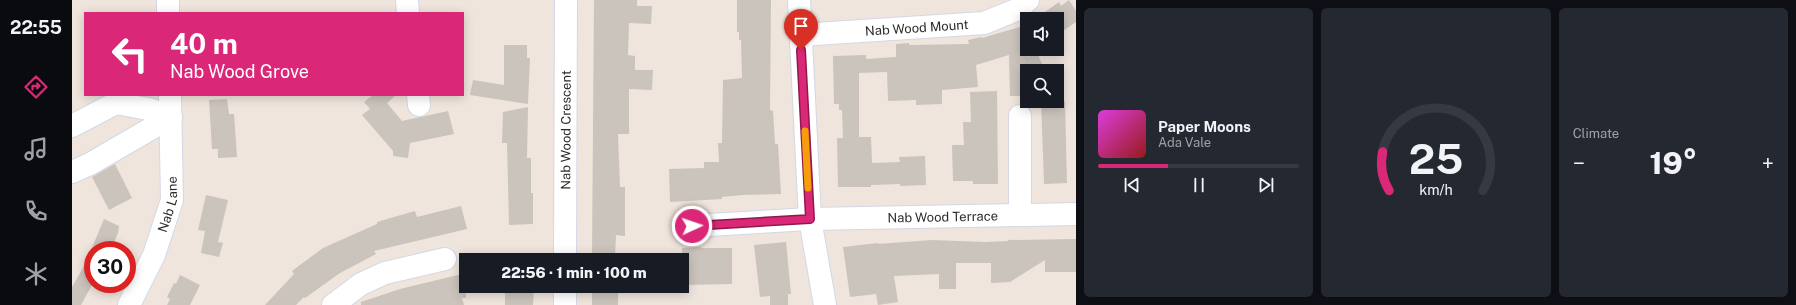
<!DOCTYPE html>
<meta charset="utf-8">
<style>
:root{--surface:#171b24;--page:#242831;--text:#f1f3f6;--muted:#9ea1a6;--line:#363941;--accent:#db2777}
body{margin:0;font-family:"Public Sans",sans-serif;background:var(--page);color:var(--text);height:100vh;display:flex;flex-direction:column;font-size:15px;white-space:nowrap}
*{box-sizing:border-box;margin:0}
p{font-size:13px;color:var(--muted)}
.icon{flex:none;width:22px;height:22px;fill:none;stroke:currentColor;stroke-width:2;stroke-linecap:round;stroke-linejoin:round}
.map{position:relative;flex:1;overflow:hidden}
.side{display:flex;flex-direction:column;gap:8px;padding:8px;background:#0d0f14;width:720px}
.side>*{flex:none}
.top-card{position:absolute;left:12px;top:12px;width:380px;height:84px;border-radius:0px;box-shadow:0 2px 10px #0003;background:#db2777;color:#fff;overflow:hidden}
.tools{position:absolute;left:948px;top:12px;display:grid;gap:8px}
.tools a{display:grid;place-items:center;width:44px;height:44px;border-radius:0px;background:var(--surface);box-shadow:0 2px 10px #0003;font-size:20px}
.speed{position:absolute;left:12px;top:241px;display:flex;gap:8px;font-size:20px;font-weight:700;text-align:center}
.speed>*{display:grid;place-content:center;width:52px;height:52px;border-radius:50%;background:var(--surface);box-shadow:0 2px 10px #0003;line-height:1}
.speed .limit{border:6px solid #d22;background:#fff;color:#111}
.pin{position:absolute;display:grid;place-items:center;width:34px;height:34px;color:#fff;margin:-41px -17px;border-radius:50% 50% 50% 0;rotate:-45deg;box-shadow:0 0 4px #0007}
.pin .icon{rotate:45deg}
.me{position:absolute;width:44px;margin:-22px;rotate:87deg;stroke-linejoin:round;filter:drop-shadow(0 0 3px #0008)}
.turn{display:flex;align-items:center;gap:14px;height:84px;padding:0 20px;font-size:18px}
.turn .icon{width:52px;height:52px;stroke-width:2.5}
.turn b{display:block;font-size:28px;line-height:34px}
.big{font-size:30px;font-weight:800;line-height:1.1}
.side .tile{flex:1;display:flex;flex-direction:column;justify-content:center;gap:6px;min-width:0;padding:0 14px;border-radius:6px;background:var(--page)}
.side .dial{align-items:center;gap:0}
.dial svg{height:104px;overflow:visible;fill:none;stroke:var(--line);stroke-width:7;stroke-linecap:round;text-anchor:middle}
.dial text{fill:var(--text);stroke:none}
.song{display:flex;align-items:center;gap:12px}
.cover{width:48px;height:48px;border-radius:6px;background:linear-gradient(135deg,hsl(300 70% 55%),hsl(0 70% 35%))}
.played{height:4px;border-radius:2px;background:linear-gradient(90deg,var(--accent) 35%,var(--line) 35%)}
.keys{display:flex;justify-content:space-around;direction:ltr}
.heat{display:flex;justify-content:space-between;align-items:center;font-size:22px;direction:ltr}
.side .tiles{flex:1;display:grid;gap:8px;grid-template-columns:repeat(3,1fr)}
.trip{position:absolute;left:387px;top:253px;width:230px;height:40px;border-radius:0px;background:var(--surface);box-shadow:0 2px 10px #0003;font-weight:800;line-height:40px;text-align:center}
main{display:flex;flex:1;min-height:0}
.menu{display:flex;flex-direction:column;width:72px;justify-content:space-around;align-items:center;background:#090b0e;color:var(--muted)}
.menu .icon{width:28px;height:28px}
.menu .selected{color:var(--accent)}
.menu b{font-size:18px;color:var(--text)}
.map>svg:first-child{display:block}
.building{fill:#cac4bc}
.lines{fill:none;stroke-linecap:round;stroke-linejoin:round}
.minor-casing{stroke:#d2d8e6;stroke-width:24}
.minor{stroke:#fff;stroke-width:22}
.route-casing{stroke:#8e194d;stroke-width:10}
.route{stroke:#db2777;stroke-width:7}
.slow{stroke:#f59e0b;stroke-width:7}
.labels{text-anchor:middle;stroke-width:3;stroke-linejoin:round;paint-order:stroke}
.street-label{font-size:13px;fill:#2c2c2c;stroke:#fff}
</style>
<main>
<nav class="menu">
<b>22:55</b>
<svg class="icon selected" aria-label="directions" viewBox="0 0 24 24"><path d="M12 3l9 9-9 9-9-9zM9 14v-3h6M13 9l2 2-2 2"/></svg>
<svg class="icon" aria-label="music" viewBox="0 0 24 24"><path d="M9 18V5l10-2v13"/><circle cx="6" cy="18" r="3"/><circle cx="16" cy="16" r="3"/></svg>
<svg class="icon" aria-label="phone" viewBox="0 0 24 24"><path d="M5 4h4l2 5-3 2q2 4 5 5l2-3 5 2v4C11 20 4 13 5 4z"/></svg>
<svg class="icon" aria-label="climate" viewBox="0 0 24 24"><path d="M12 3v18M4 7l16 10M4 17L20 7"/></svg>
</nav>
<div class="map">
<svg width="1004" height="305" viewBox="0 0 1004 305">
<rect width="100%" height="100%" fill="#efe5dd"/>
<g class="building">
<polygon points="522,0 565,0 565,6 580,6 579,24 557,23 556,55 563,56 563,70 581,70 580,90 557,89 557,134 546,134 548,187 553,187 553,236 544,235 543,257 520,257"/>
<polygon points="665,0 699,0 698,110 701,111 703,144 706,144 709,194 670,195 650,197 650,199 598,202 597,169 632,168 632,162 647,162 646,143 650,143 651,80 670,78 669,40 667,40 667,32 665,32"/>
<polygon points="997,0 1004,11 1004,22 985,35 985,19 963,19 987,2 989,6"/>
<polygon points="948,27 956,57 965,53 971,66 960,71 955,71 955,96 938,96 937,55 904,65 906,87 870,90 870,104 844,105 844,100 816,101 815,72 787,73 787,137 799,137 800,163 828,162 827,157 853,156 854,185 828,186 828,184 799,185 799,187 766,187 765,138 771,138 770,110 767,110 767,104 762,104 761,56 794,55 794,59 824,57 824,44 837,43 837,45 897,44 896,40 909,37 910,38"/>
<polygon points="432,45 455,45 455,58 458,58 456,104 398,95 401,80 432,85"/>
<polygon points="925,91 926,184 901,184 901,181 881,181 880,145 892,145 891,122 899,122 898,92"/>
<polygon points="301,95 324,95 315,103 330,121 376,111 382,134 338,143 336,158 321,156 321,151 290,115 298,109 292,102"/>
<polygon points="155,99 157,114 162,114 165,157 146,158 146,149 140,149 137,100"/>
<polygon points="969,101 993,101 995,183 972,184"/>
<polygon points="456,107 455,158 459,158 459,193 461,193 461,224 437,225 435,143 430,143 431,112"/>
<polygon points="43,164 60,198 37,210 20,177"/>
<polygon points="134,195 156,200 146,242 151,243 147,257 129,253 133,231 126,230"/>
<polygon points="389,206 395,229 302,251 304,254 268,273 233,298 232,297 224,305 193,305 222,274 220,271 251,248 305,224 305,222 322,217 343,211 345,217"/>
<polygon points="32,219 47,226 46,233 39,250 21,250 21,283 9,305 0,305 0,287 21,250 19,250"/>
<polygon points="1004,239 1004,272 973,272 973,260 938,282 919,283 919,263 884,263 884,289 867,289 867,274 822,276 826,302 806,305 804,294 778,297 771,247 806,243 806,244 860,240 913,242 936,241 936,240"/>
<polygon points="714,242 719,294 716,294 716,305 698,305 698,296 688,297 682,245"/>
<polygon points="630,247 629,248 660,248 660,284 611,285 610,248"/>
<polygon points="394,273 394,298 390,298 392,305 289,305 289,302 328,289"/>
<polygon points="108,275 128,285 118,305 95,305 98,299 95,297 102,283 104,284"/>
<polygon points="433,286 462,286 461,305 433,305"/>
<rect x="520" y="286" width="26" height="19"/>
</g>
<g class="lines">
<defs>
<g id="minor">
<polyline points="335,0 336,13"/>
<polyline points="727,0 738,219 753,305"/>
<polyline points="96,13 96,0"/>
<path id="s1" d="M728,35L912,23L944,10L956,0"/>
<polyline points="346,95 347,105"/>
<polyline points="948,116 948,214"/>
<polyline points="0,126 44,103 76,109 99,117"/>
<polyline points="0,172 18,164 99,117"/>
<path id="s2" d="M620,226L738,219L1004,214"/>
<path id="s3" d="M493,260L494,0"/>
<path id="s4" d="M57,305L82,255L100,200L98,95"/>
<polyline points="261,305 289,284 313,273 373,259"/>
<polyline points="493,305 493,286"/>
</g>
</defs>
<use href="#minor" class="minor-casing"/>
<use href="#minor" class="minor"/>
</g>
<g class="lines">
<defs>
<polyline id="route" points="620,226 738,219 729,50"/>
</defs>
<use href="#route" class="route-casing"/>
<use href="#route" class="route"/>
<polyline class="slow" points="733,131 736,188"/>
</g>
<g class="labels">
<g class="street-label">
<text dy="5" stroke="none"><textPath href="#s1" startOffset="117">Nab Wood Mount</textPath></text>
<text dy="5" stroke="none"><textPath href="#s3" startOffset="130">Nab Wood Crescent</textPath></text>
<text dy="5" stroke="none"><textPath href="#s4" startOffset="109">Nab Lane</textPath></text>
<text dy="5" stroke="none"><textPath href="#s2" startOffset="251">Nab Wood Terrace</textPath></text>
</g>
</g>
</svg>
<div class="tools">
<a><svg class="icon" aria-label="sound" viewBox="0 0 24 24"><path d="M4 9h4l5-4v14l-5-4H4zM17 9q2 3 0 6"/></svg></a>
<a><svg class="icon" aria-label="search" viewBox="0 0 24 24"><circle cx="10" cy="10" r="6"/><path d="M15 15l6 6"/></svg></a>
</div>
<div class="speed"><div class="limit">30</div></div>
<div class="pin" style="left:729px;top:50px;background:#d93025"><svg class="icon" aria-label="arrive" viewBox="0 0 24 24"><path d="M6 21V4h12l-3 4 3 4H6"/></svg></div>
<svg class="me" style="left:620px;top:226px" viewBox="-20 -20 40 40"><circle r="17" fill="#db2777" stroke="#fff" stroke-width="3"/><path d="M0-11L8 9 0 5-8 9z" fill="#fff"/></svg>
<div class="trip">22:56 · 1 min · 100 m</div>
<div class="top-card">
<div class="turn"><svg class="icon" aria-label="left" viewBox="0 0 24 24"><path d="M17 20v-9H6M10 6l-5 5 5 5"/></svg><div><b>40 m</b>Nab Wood Grove</div></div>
</div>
</div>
<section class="side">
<div class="tiles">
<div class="tile">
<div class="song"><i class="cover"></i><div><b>Paper Moons</b><p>Ada Vale</p></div></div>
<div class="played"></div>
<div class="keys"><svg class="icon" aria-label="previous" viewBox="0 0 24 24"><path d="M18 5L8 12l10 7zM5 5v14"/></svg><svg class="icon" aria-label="pause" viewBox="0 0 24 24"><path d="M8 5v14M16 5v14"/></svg><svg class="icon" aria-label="next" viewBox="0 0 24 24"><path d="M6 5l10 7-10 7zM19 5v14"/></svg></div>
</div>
<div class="tile dial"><svg viewBox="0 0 100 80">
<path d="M14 69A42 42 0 1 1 86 69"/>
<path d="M14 69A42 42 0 0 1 9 39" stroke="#db2777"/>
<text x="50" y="56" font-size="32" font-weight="700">25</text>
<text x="50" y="72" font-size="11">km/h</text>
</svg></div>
<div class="tile"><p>Climate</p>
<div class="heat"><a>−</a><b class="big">19°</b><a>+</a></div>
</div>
</div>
</section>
</main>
